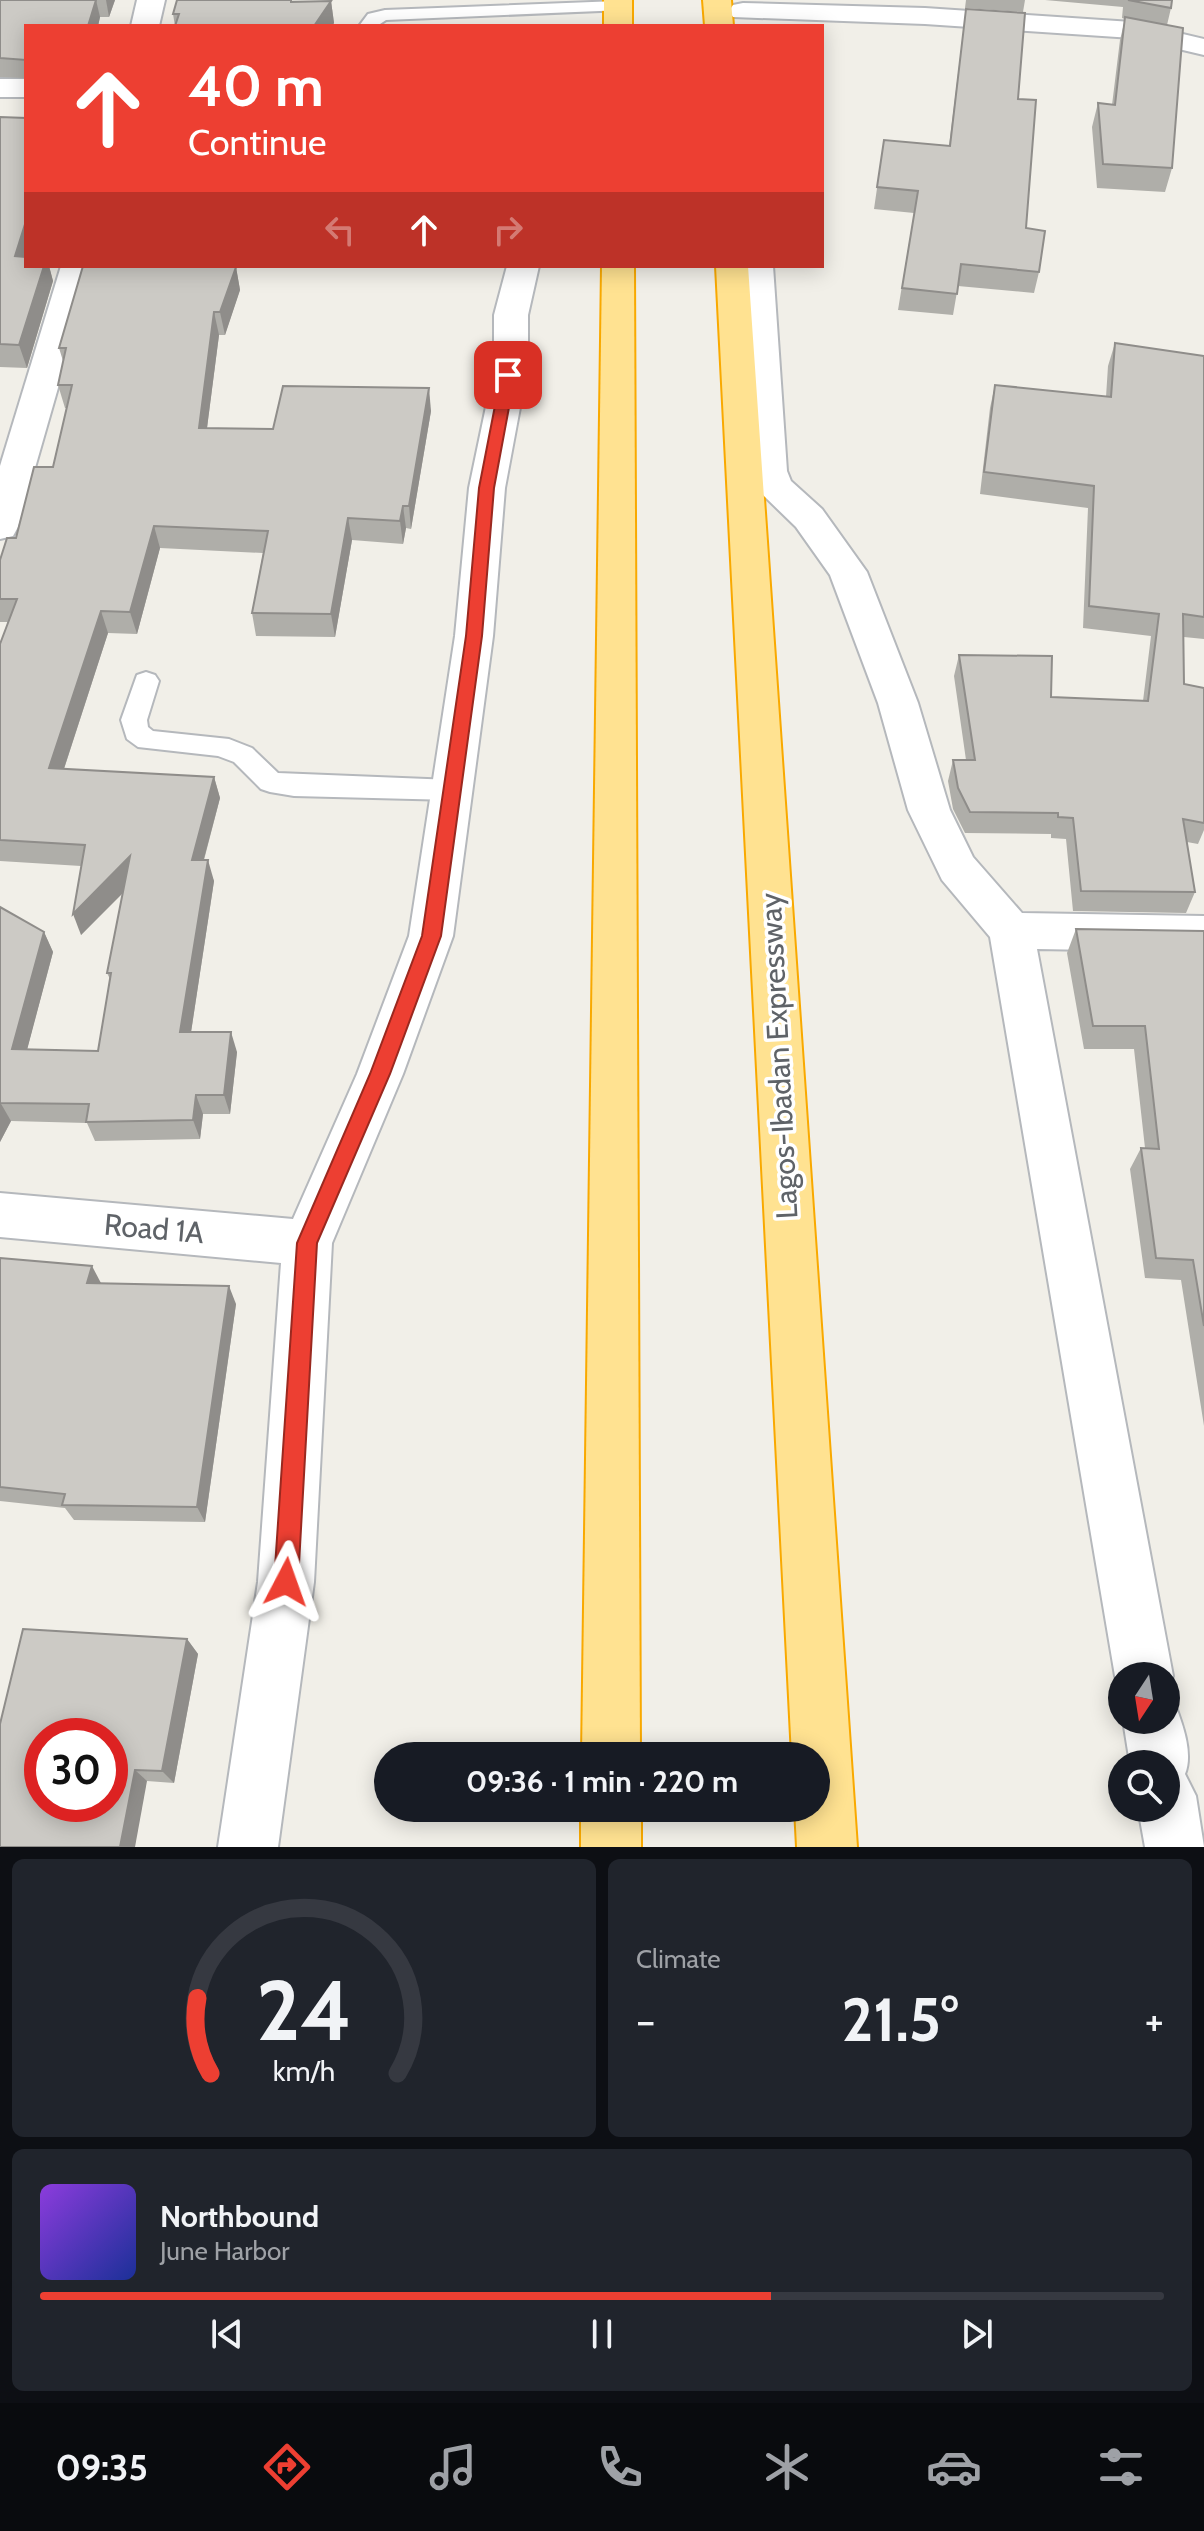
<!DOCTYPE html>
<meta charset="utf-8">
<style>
:root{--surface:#171b24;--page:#20242c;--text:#f1f3f6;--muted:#9ea1a6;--line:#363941;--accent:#ed3f32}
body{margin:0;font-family:Cabin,sans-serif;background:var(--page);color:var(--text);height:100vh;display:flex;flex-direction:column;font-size:30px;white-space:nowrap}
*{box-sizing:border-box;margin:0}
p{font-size:26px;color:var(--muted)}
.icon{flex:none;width:44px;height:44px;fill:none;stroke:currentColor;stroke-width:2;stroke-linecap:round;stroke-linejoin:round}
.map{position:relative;height:1847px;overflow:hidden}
.sheet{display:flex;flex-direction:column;gap:12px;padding:12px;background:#0d0f14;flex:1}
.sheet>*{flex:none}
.top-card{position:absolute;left:24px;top:24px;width:800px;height:244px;border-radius:0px;box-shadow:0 4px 20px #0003;background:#ed3f32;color:#fff;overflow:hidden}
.needle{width:52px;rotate:192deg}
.tools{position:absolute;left:1108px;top:1662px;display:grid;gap:16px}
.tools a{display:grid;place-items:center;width:72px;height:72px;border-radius:50%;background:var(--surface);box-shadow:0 4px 20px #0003;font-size:40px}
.speed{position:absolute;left:24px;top:1718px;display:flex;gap:16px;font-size:40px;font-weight:700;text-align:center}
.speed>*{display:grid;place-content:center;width:104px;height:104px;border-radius:50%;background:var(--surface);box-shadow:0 4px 20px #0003;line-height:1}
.speed .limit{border:12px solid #d22;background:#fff;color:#111}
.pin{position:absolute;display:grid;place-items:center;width:68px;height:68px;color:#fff;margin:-34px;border-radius:16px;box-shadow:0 4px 12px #0006}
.me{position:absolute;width:88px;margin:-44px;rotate:4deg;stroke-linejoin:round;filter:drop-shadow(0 0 6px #0008)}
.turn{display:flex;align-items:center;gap:28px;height:168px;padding:0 32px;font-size:36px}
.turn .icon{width:104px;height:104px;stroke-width:2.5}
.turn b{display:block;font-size:56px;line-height:68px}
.lanes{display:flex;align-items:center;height:76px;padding:0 32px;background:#0003;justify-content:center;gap:40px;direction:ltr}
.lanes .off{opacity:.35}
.big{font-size:60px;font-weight:700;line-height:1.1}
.sheet .card{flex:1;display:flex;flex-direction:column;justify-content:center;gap:12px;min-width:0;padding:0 28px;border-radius:12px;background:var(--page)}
.sheet .dial{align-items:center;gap:0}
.dial svg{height:208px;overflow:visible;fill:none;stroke:var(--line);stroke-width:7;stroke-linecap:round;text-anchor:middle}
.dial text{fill:var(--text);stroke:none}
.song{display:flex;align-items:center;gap:24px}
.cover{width:96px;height:96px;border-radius:12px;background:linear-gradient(135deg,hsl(270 70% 55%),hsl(230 70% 35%))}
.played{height:8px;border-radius:4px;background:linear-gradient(90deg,var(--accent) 65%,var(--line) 65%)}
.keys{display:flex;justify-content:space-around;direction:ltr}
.heat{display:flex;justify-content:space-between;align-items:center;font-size:44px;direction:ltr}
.sheet .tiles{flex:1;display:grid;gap:12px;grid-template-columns:1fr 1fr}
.card:last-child{grid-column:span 2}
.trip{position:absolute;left:374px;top:1742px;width:456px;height:80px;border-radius:40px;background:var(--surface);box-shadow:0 4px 20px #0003;font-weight:700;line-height:80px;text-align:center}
.tabs{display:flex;height:128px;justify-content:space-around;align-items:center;background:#090b0e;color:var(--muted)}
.tabs .icon{width:56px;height:56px}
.tabs .selected{color:var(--accent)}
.tabs b{font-size:36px;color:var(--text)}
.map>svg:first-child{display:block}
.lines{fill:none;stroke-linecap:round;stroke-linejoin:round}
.lane-casing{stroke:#b5b8bc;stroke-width:4}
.street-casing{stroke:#b5b8bc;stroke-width:4}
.highway-casing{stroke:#f9a900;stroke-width:4}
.lane{fill:#fff;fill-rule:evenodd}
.street{fill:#fff;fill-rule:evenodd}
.highway{fill:#ffe291;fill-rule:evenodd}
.wall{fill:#afaea9}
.shaded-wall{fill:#8f8d8a}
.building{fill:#cccac5;stroke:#8f8d8a;stroke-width:2;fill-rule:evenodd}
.route{fill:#ed3f32;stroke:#9a2920;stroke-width:2}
.labels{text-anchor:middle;stroke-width:7;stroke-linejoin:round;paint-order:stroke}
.street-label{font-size:30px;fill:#5f6368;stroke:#fff}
</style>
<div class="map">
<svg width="1204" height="1847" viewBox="0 0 1204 1847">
<rect width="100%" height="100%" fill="#f1efe8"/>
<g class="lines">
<defs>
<g id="lane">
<polygon points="618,1 624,2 627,6 624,10 386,20 377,26 359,26 368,14 385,10"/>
<polygon points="146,672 155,675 159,681 147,720 148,727 153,731 229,739 252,748 278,773 452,780 461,783 465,790 461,797 452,800 294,796 270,792 261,789 234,762 218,756 138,747 127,739 121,720 137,675"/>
</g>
<g id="street">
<polygon points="137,0 165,0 159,26 131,26"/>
<polygon points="743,3 925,8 1132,22 1204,39 1204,55 1132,38 925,24 733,17 729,11 733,5"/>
<rect x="0" y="79" width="26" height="18"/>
<polygon points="61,266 93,266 18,527 13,536 0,539 0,466"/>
<polygon points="507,266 539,266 528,315 528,353 522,397 505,488 493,636 453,936 403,1074 332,1243 314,1582 278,1847 218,1847 258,1582 281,1263 0,1237 0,1193 293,1219 357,1074 409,936 455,636 469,488 488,397 494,353 494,315"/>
<polygon points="741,266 773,266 787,471 791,481 822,509 867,572 918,703 950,810 973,857 1022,913 1204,916 1204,952 1037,949 1173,1676 1166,1692 1166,1676 1122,1676 1122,1692 1115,1676 990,937 942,880 908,810 878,703 830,575 796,527 763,495 751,471"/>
<path d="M1166,1697L1173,1699C1181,1720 1194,1752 1185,1774L1196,1796L1204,1847H1145L1138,1808H1166V1764H1130L1123,1720H1166Z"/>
</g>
<g id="highway">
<rect x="604" y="0" width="28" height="26"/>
<polygon points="703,0 731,0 733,26 705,26"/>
<polygon points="602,266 634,266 640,1756 582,1756"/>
<polygon points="716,266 748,266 857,1847 797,1847 795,1808 816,1808 816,1756 792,1756"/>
<rect x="581" y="1808" width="60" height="39"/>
</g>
</defs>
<use href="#lane" class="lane-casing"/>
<use href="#street" class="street-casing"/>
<use href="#highway" class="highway-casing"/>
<use href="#lane" class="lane"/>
<use href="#street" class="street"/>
<use href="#highway" class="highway"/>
</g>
<g class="wall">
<polygon points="0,0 115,0 109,17 100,17 98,26 26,26 26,78 0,77"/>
<polygon points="177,0 331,1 334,23 332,26 175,26 173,14"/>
<polygon points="966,0 1025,0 1023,12 965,8"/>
<polygon points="1045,0 1172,0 1171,8 1167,25 1172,168 1165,192 1097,188 1092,127 1098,103 1112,105 1120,40 1125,19 1122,18 1123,7"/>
<polygon points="966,9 1018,99 1026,228 1039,272 1034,293 958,286 953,315 898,310 914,213 874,209 884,140 949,146"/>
<polygon points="0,117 26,266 49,266 53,281 27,368 0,367"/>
<polygon points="83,266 236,267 240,290 225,335 219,335 207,428 273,429 431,411 411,529 406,528 403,544 352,540 335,637 256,636 252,613 263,553 160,548 137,634 108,633 64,769 214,777 220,798 204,860 214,881 191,1032 237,1052 230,1114 203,1114 200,1139 95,1141 87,1123 11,1121 0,1142 0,907 44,932 53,952 27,1049 98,1051 110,979 107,973 123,892 81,935 81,866 0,861 0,644 8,622 0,622 0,560 16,538 53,467 67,408 65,408 58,385 63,361 59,348"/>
<polygon points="1115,343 1204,356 1204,639 1184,637 1184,684 1204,688 1204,830 1198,844 1187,842 1195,892 1186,913 1073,911 1066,839 1051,838 1051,834 965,833 953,809 948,781 953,760 966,760 954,676 959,655 1051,697 1143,701 1151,636 1083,628 1088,508 980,494 990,408 995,385 1106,397 1108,366"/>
<polygon points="1076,929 1204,931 1204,1426 1181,1280 1145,1278 1130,1169 1141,1148 1145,1148 1134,1049 1084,1049 1067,953"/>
<polygon points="0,1258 101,1283 236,1304 205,1522 74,1520 65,1508 0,1501"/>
<polygon points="187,1639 198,1654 174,1783 147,1781 0,1847"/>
</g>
<g class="shaded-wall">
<polygon points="96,0 100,17 98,26 88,26"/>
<polygon points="106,0 115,0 109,17"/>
<polygon points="331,1 334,23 332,26 314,26"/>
<polygon points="26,221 26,265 15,256"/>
<polygon points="44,266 49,266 53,281 27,368 19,345"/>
<polygon points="236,267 240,290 225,335 220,312"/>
<polygon points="214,312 219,335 204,451 199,428"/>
<polygon points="429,388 431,411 411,529 409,506"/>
<polygon points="403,506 406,528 403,544 400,521"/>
<polygon points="348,518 352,540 335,637 331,614"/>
<polygon points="154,526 160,548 137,634 130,612"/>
<polygon points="101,611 108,633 57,790 49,768"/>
<polygon points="214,777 220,798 198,881 192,860"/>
<polygon points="130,856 138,878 81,935 73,914"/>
<polygon points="208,860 214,881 188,1052 180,1032"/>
<polygon points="44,932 53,952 22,1069 12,1049"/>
<polygon points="231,1032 237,1052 230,1114 224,1095"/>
<polygon points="196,1095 203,1114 200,1139 193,1120"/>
<polygon points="0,1102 11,1121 0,1142"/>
<polygon points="92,1266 102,1285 87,1283"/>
<polygon points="229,1286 236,1304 205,1522 197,1507"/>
<polygon points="187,1639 198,1654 174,1783 162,1771"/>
<polygon points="135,1770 147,1781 135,1847 120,1847"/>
</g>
<g class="building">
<polygon points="0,0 96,0 88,26 26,26 26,60 0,58"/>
<polygon points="177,0 291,0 291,2 331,1 314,26 175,26 179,14 173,14"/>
<polygon points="1128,0 1172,0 1171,8"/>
<polygon points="966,9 1025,13 1018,99 1036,100 1026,228 1045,231 1039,272 961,264 957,294 902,288 918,191 877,187 884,140 950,146"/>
<polygon points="1125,17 1183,28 1172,168 1103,164 1098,103 1115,105"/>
<polygon points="0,117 26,118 26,221 15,256 26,257 26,266 44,266 19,345 0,344"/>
<polygon points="83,266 236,267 220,312 214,312 199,428 273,429 283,386 429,388 409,506 403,506 400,521 348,518 331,614 252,613 268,531 154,526 130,612 101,611 49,768 214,777 192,860 208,860 180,1032 231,1032 224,1095 196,1095 193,1120 86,1122 89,1104 0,1103 0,907 44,932 12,1049 98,1051 111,973 107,973 130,856 73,914 85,845 0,840 0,644 17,599 0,599 0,560 7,538 16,538 34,467 53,467 72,385 58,385 66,348 59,348"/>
<polygon points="1115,343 1204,356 1204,617 1183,614 1184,684 1204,688 1204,823 1183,819 1195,892 1081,891 1073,818 1058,817 1058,813 970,812 958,788 953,760 975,760 959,655 1052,656 1051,697 1148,701 1159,614 1089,606 1094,486 984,472 995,385 1111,397"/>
<polygon points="1076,929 1204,931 1204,1326 1193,1260 1156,1258 1141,1148 1159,1149 1145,1026 1093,1026"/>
<polygon points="0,1258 92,1266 87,1283 229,1286 197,1507 62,1505 65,1494 0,1487"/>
<path d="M23,1629L187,1639L162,1771L135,1770L120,1847H0V1724ZM42,1736H110V1804H42Z"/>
</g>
<polygon class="route" points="508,371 515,375 494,488 482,636 441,936 390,1074 317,1243 298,1582 294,1590 286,1593 278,1590 274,1582 297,1243 370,1074 422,936 466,636 479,488 501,375"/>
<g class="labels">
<g class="street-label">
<text transform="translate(779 1056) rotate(-93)" y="10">Lagos-Ibadan Expressway</text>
<text transform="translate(154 1229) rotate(5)" y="10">Road 1A</text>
</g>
</g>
</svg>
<div class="tools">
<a><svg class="needle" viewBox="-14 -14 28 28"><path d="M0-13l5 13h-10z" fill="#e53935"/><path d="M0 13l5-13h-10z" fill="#9ea1a6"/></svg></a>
<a><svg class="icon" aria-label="search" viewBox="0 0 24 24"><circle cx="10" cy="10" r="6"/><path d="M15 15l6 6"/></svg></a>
</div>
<div class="speed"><div class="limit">30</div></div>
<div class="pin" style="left:508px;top:375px;background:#d93025"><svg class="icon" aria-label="arrive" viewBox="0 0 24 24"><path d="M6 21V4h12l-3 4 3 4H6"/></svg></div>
<svg class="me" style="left:286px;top:1582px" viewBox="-20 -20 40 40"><path d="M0-17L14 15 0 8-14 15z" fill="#ed3f32" stroke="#fff" stroke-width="4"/></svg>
<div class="trip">09:36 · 1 min · 220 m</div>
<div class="top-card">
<div class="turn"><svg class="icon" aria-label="ahead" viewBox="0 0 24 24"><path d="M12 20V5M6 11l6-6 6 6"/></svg><div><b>40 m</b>Continue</div></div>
<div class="lanes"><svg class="icon off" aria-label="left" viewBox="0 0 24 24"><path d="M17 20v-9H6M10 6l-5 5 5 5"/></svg><svg class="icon" aria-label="ahead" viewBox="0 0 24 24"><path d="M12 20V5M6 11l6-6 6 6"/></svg><svg class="icon off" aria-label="right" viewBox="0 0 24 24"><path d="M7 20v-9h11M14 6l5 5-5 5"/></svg></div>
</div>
</div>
<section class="sheet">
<div class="tiles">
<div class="card dial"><svg viewBox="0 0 100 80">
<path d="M14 69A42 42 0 1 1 86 69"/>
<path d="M14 69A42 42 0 0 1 9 40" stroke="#ed3f32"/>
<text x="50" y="56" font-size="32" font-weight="700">24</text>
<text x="50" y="72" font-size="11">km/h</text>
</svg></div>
<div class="card"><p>Climate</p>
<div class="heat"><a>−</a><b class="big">21.5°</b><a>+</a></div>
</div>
<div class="card">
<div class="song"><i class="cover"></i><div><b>Northbound</b><p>June Harbor</p></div></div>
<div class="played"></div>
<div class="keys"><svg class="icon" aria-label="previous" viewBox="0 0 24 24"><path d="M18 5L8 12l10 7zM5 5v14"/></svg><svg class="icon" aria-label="pause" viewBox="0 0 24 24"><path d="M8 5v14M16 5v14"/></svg><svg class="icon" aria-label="next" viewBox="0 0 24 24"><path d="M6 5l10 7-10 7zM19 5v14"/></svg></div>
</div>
</div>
</section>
<nav class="tabs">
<b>09:35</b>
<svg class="icon selected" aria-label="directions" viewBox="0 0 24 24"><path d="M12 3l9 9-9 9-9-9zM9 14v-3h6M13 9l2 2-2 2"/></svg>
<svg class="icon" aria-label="music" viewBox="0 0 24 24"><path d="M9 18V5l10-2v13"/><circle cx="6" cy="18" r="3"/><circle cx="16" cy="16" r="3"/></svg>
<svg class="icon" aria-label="phone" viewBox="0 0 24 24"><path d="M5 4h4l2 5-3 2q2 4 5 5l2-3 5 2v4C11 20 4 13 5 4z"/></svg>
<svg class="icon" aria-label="climate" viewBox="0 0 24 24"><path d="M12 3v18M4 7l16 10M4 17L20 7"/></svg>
<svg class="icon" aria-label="car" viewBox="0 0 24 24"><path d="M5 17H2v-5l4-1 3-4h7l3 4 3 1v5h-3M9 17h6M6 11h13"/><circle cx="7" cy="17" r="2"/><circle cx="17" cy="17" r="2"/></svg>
<svg class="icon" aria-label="filters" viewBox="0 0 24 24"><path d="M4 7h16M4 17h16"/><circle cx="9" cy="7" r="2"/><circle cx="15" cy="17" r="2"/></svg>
</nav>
